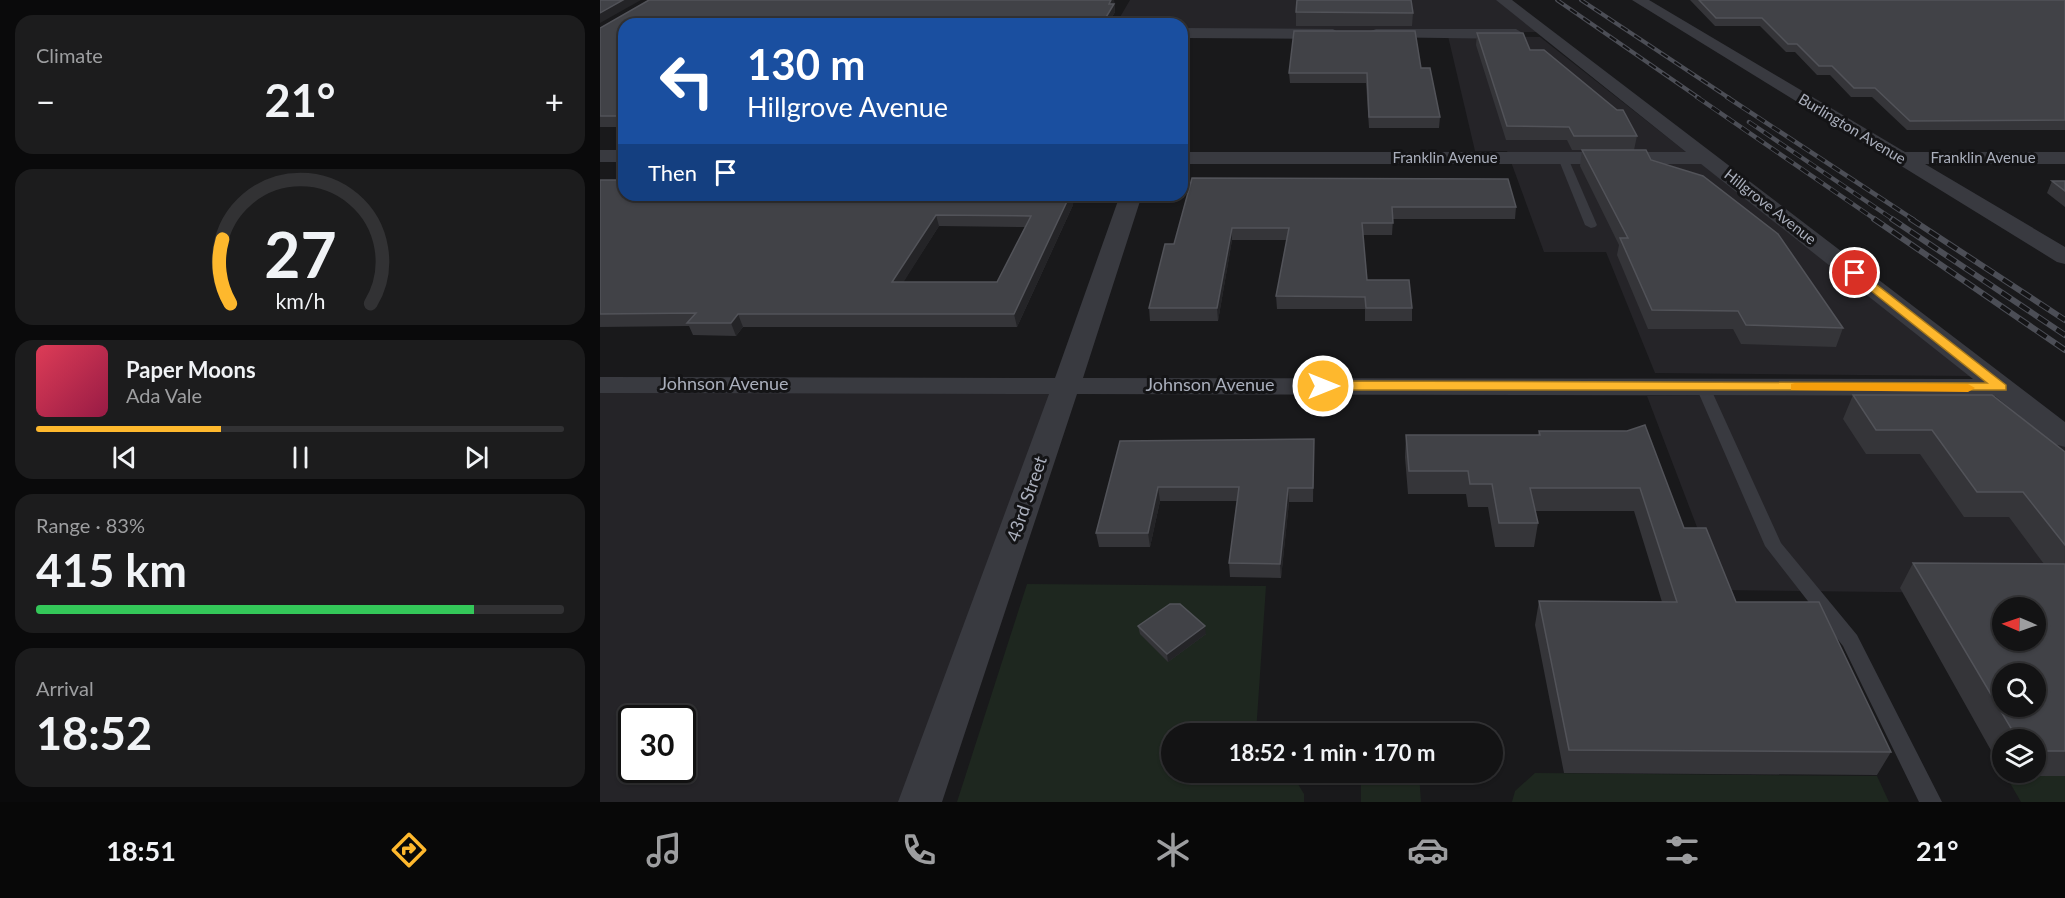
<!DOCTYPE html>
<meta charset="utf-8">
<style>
:root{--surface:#131314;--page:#1c1c1d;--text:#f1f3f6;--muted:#9d9ea0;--line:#323234;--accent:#feb82d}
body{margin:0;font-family:Lato,sans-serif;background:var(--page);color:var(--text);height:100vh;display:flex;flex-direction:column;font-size:22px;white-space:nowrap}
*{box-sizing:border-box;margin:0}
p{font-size:20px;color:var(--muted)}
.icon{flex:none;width:33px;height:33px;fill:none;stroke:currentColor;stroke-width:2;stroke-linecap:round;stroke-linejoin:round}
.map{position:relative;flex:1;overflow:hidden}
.details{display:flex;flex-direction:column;gap:15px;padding:15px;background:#0a0a0b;width:600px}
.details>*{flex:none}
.guide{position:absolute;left:18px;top:18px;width:570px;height:183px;border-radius:18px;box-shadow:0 2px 4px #0004,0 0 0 2px var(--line);background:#1a4fa0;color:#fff;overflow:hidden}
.needle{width:39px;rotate:272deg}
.fabs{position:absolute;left:1392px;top:597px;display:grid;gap:12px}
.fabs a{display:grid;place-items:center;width:54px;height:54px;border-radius:50%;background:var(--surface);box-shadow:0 2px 4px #0004,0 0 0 2px var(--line);font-size:30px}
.speed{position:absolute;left:18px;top:705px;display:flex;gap:12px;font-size:30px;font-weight:700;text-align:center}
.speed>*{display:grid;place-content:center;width:78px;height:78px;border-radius:50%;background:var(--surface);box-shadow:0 2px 4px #0004,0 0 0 2px var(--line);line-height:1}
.speed .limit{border:3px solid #111;border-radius:9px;background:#fff;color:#111}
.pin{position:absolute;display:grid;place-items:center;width:51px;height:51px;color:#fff;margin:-26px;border:3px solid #fff;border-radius:50%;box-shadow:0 2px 6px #0007}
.me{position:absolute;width:66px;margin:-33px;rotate:90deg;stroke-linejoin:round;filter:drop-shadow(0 0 4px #0008)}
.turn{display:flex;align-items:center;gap:21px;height:126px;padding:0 30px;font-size:27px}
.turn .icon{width:78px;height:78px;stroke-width:2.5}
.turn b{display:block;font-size:42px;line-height:51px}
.then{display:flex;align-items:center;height:57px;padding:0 30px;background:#0003;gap:12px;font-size:22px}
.big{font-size:45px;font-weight:700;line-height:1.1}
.details .tile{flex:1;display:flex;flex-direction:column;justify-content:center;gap:9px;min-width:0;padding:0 21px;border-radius:18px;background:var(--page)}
.details .dial{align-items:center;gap:0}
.dial svg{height:156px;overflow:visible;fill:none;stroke:var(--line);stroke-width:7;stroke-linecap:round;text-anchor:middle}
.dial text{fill:var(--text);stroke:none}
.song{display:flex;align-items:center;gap:18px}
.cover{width:72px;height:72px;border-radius:9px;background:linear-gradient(135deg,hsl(350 70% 55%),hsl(340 70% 35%))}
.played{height:6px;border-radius:3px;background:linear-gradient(90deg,var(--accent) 35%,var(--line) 35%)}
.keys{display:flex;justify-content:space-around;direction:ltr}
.heat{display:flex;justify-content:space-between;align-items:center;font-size:33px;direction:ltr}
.charge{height:9px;border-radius:4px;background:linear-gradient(90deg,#34c759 83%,var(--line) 0)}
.trip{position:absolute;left:561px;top:723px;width:342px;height:60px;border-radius:30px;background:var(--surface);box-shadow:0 2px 4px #0004,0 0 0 2px var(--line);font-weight:700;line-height:60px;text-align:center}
.dock{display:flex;height:96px;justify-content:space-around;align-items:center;background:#080808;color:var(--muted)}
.dock .icon{width:42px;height:42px}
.dock .on{color:var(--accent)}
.dock b{font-size:27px;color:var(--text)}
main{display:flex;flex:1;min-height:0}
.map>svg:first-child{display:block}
.built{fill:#252428;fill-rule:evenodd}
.green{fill:#1e271f}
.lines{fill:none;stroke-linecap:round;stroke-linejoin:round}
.lane{fill:#393a40;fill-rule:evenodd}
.street{fill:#393a40;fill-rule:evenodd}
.rail-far2-casing{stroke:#4c4e56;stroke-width:4}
.rail-far1-casing{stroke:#4c4e56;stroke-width:4.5}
.rail-casing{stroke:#4c4e56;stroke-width:6}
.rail-far2{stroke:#141416;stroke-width:2;stroke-dasharray:8;stroke-linecap:butt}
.rail-far1{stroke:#141416;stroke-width:3;stroke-dasharray:9;stroke-linecap:butt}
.rail{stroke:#141416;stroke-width:4;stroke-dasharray:11;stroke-linecap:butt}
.wall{fill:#353539;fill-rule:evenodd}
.shaded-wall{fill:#242427}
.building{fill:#414247;stroke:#525359;stroke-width:1.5;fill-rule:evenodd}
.route{fill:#feb82d;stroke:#a5781d;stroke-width:1.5}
.slow{fill:#f59e0b}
.labels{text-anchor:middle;stroke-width:6;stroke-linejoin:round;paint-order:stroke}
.far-street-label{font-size:15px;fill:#aaafbc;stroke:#141416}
.street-label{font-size:18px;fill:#aaafbc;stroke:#141416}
</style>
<main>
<section class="details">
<div class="tile"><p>Climate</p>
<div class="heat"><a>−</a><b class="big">21°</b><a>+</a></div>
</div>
<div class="tile dial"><svg viewBox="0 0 100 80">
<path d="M14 69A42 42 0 1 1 86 69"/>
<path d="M14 69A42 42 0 0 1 10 36" stroke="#feb82d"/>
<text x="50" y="56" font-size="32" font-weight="700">27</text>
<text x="50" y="72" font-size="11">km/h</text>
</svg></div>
<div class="tile">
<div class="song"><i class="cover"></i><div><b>Paper Moons</b><p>Ada Vale</p></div></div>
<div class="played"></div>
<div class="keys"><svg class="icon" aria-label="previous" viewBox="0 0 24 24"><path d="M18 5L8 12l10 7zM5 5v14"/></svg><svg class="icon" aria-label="pause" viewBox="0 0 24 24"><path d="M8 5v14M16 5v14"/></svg><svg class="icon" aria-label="next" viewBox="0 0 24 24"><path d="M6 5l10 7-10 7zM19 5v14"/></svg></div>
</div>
<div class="tile"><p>Range · 83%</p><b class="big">415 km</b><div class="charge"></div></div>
<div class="tile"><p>Arrival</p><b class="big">18:52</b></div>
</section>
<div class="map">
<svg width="1465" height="802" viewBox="0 0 1465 802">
<rect width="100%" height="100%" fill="#19191b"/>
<g class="built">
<polygon points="530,0 898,0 939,32 582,31 582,24 516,24"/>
<polygon points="848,36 940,37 1371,376 1055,373 1006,252 944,252 907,151 875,151"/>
<path d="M0,391L453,392L302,802H0ZM32,718H82V770H32Z"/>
<polygon points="1047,396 1400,396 1465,447 1465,594 1121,590"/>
</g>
<g class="green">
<polygon points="427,584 666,586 656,733 572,734 572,772 692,774 704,794 704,802 357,802"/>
<polygon points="935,773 1277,776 1289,802 912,802 915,791"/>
<polygon points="761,774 819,774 821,802 761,802"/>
<polygon points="1406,776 1465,776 1465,802 1421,802"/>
</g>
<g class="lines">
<g class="lane">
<polygon points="963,155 968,158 997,225 995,227 991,228 985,225 958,158"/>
<polygon points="1103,383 1110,387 1181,543 1257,635 1342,802 1319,802 1243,646 1165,546 1096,387"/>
</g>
<g class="street">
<polygon points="896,0 912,0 1465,422 1465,447 1454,444 1395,396 477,394 342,802 298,802 449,394 0,393 0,377 455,378 520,195 542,195 483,378 1373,379 1101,164 582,164 582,152 1086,152"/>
<polygon points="1032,0 1049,0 1305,152 1465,152 1465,164 1325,164 1465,247 1465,264 1457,262"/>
<polygon points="582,28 733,29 741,34 733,39 582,38"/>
<polygon points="776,29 916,29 924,34 916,39 771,37 768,34 771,31"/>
<rect x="0" y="150" width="24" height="12"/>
</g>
<defs>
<g id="rail-far2">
<polyline points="957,0 1099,98"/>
<polyline points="981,0 1129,98"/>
</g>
<g id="rail-far1">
<polyline points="1097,97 1276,220"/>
<polyline points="1127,97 1314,220"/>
<polyline points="1149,122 1294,220"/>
</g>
<g id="rail">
<polyline points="1274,219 1465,350"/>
<polyline points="1292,219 1465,335"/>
<polyline points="1311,219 1465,320"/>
</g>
</defs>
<use href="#rail-far2" class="rail-far2-casing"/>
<use href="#rail-far1" class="rail-far1-casing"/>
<use href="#rail" class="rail-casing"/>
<use href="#rail-far2" class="rail-far2"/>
<use href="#rail-far1" class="rail-far1"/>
<use href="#rail" class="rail"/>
</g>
<g class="wall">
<polygon points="49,0 514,0 515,12 508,24 24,24 24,127 0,127 0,28"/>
<polygon points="1090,0 1465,0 1465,130 1307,130 1272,97 1251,97 1230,75 1217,75 1195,52 1186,52 1160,26 1115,26"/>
<polygon points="696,12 813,13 812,26 696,26"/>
<polygon points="877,33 930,50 1037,136 1034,150 972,150 967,140 906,140 876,45"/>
<polygon points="821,68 840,117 839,128 769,128 766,83 690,83 689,73"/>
<polygon points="982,150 1243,328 1236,347 1141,344 1133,329 1048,329 1017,255 1019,245 980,166"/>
<polygon points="592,178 916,207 915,219 793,219 792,235 763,235 767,280 812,308 812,321 765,321 765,309 677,309 676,296 687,240 632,240 618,321 550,321 549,308 574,244"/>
<path d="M0,180L473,205L417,327H143L136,336L93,335L89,326L0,327ZM339,226L425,227L397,282H303Z"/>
<polygon points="1452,181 1465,181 1465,207 1447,193"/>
<polygon points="1253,395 1465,452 1465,776 1406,776 1404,772 1436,772 1436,740 1402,740 1402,770 1300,588 1313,563 1444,564 1409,517 1364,517 1320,454 1266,454 1243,419"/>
<polygon points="939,431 1027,431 1084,528 1136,602 1291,752 1277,775 964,773 935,625 939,601 1062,602 1034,511 935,511 938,523 934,547 895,547 888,507 868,507 866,494 808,494 805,457 806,435 938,435"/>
<polygon points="714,439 713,502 689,502 681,578 630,577 629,563 637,501 560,501 550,547 499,547 496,533 520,441"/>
<polygon points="538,626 606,634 568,662 540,634"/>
</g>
<g class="shaded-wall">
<polygon points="23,0 41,0 0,23 0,13"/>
<polygon points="511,0 514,0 515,12 508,24 502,24"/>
<polygon points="470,195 475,195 473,205 417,327 414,314"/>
<polygon points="336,215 339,226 296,294 292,282"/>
<polygon points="632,228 632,240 618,321 617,308"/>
<polygon points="138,314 143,327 136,336 131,323"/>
<polygon points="558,487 560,501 550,547 548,533"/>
<polygon points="688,488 689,502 681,578 680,564"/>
<polygon points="605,626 606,634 568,662 567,654"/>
</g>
<g class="building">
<polygon points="0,0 23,0 0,13"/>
<polygon points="49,0 511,0 509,4 514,4 502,24 24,24 24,116 0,116 0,28"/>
<polygon points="697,0 811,0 813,13 696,12"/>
<polygon points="1099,0 1465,0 1465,120 1310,121 1275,88 1254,88 1232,66 1219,66 1197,44 1188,44 1162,18 1116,18"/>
<polygon points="694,31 815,31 821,68 830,68 840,117 769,117 767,73 689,73"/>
<polygon points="877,33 923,33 930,50 944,50 1017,110 1023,110 1037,136 974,136 969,127 907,126"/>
<polygon points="982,150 1046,150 1051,160 1103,176 1178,234 1243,328 1146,325 1138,311 1052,310 1020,238 1028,238"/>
<polygon points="592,178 908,179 916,207 792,207 793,223 762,223 767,280 809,280 812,308 766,308 765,297 676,296 689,228 632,228 617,308 549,308 565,244 574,244"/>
<path d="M0,180H24V195H470L414,314H138L131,323H87L96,313L0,314ZM336,215L431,216L397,282H292Z"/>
<polygon points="1452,181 1465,181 1465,191"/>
<polygon points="1253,395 1392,395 1465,452 1465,545 1423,492 1377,492 1332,430 1276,430"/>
<polygon points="1045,425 1084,528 1106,528 1136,602 1219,602 1291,752 969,750 939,601 1077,602 1040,488 930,488 938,523 899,523 892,484 870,484 868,471 809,471 806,435 940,435 939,431 1027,431"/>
<polygon points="714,439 713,488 688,488 680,564 629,563 639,487 558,487 548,533 496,533 520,441"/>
<path d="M1313,563L1465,564V751H1436V740H1418ZM1402,608H1436V640H1402ZM1402,674H1436V706H1402Z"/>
<polygon points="570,604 580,604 605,626 567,654 538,626"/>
</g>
<polygon class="route" points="1251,271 1259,271 1406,385 1406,390 723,390 717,386 723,381 1387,383 1251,275"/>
<polygon class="slow" points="1195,383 1368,384 1375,388 1368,392 1191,390 1191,384"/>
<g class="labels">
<g class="far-street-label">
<text transform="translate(1252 129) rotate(31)" y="5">Burlington Avenue</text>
<text x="845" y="163">Franklin Avenue</text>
<text x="1383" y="163">Franklin Avenue</text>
<text transform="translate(1170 207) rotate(38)" y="5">Hillgrove Avenue</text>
</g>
<g class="street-label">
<text x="124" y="390">Johnson Avenue</text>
<text x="610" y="391">Johnson Avenue</text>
<text transform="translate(427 499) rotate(-71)" y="6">43rd Street</text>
</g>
</g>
</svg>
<div class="fabs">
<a><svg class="needle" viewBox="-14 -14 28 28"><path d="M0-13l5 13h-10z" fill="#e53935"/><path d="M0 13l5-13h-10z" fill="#9d9ea0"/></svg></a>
<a><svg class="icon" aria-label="search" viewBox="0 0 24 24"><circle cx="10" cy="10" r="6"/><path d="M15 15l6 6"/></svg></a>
<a><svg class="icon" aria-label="layers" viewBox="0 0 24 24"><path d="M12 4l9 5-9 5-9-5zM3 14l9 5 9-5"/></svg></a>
</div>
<div class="speed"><div class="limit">30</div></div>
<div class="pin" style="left:1255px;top:273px;background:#d93025"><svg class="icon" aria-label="arrive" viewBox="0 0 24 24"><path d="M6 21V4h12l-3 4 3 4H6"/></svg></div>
<svg class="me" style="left:723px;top:386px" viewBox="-20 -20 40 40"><circle r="17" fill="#feb82d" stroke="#fff" stroke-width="3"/><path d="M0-11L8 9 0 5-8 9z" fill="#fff"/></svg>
<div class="trip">18:52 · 1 min · 170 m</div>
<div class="guide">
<div class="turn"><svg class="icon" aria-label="left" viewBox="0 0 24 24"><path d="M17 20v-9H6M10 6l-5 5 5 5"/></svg><div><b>130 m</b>Hillgrove Avenue</div></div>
<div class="then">Then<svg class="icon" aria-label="arrive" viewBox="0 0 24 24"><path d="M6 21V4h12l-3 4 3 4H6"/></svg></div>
</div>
</div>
</main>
<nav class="dock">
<b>18:51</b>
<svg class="icon on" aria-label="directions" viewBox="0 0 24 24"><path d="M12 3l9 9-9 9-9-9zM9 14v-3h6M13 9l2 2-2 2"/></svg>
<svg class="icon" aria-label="music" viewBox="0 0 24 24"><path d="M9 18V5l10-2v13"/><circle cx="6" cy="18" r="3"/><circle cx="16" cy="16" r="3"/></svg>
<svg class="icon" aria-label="phone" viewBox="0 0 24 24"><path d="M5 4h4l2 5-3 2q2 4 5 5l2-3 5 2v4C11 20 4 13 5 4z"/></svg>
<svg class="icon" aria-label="climate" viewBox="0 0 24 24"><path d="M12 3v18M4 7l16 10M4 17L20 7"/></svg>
<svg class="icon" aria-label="car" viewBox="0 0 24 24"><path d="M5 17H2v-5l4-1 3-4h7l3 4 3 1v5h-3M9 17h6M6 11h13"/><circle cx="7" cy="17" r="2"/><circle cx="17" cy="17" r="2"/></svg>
<svg class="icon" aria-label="filters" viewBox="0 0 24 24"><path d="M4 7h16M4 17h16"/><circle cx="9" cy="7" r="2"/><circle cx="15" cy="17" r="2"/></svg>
<b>21°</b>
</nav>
